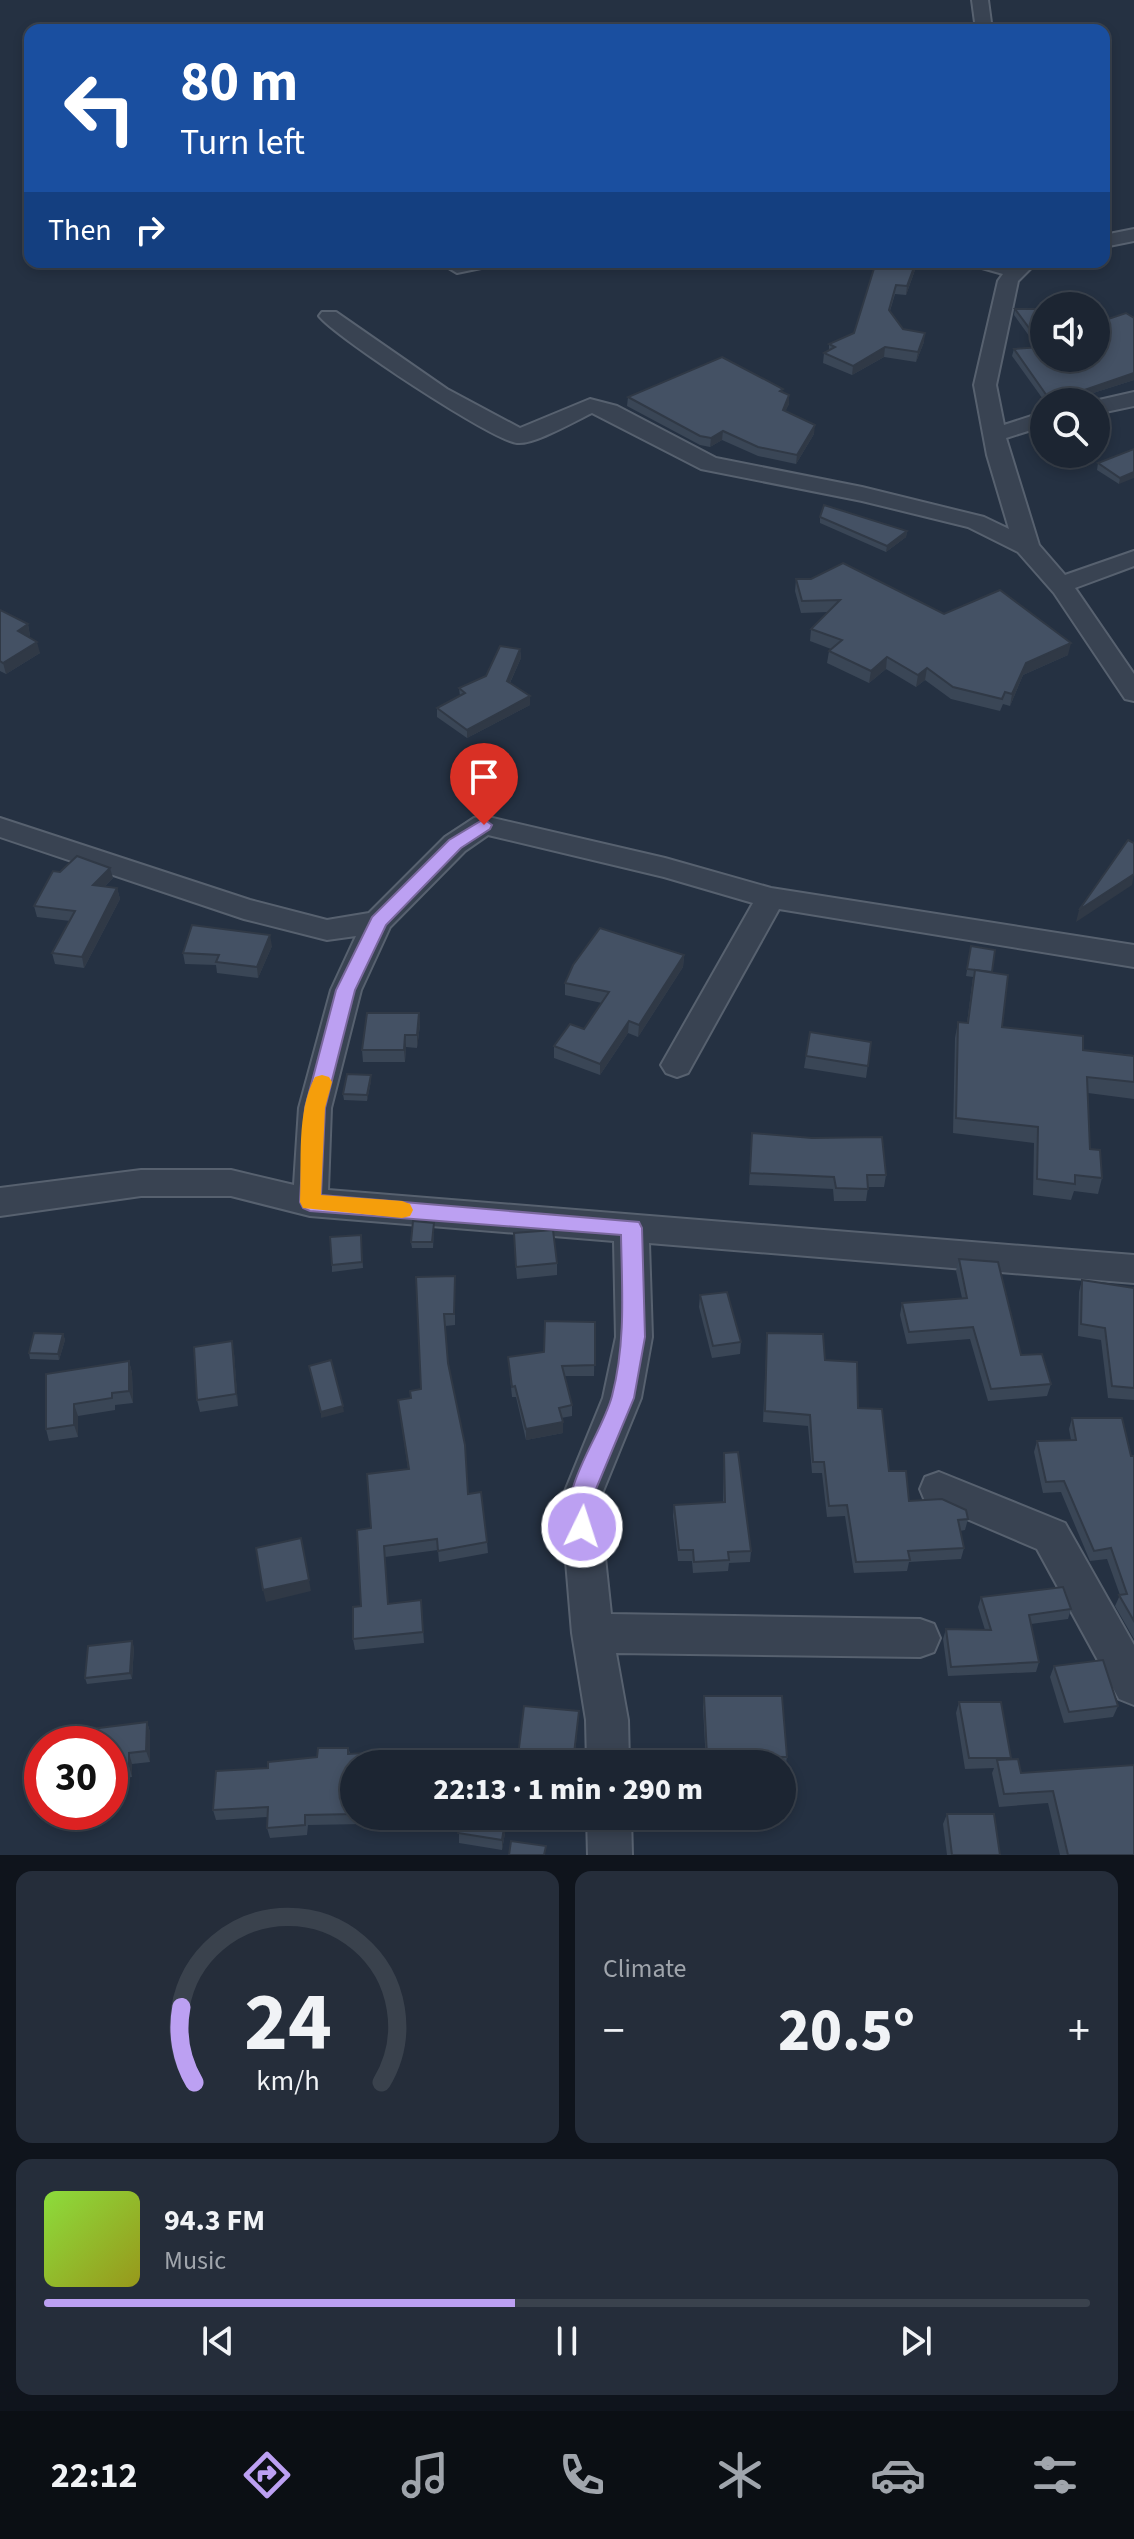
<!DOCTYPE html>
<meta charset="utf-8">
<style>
:root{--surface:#1c2532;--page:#252d3a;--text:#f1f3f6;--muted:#a0a5ac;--line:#3a424d;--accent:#bca0f2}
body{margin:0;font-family:"Source Sans 3",sans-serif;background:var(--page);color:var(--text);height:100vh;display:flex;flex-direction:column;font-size:30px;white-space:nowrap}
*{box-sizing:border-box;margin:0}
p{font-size:26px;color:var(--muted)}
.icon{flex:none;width:44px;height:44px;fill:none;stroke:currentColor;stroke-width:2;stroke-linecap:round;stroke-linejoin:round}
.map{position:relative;height:1855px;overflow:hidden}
.drawer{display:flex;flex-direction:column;gap:16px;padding:16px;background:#0f141c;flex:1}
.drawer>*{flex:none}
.banner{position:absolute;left:24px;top:24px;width:1086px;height:244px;border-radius:16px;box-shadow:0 4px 12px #0003,0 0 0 2px var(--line);background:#1a4fa0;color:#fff;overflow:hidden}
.tools{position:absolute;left:1030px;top:292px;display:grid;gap:16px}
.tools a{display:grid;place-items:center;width:80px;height:80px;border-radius:50%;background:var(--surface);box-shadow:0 4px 12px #0003,0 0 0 2px var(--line);font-size:40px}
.speed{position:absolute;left:24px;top:1726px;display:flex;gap:16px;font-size:40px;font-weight:700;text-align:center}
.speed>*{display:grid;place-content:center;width:104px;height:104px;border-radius:50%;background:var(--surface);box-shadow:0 4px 12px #0003,0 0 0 2px var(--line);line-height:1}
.speed .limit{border:12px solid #d22;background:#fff;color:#111}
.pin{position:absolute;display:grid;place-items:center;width:68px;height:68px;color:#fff;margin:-82px -34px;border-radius:50% 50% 50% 0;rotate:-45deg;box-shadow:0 0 8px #0007}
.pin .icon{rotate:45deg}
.me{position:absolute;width:88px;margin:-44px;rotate:4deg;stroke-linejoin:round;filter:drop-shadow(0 0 6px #0008)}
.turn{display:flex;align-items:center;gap:28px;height:168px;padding:0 24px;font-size:36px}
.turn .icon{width:104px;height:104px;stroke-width:2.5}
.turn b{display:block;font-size:56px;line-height:68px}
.then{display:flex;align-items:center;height:76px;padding:0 24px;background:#0003;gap:16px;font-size:30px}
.big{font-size:60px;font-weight:800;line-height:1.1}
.drawer .tile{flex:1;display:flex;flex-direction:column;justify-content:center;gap:12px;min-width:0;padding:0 28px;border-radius:16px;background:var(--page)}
.drawer .dial{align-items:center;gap:0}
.dial svg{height:208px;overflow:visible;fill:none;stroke:var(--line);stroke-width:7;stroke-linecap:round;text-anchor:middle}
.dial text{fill:var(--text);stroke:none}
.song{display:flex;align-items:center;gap:24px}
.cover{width:96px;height:96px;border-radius:12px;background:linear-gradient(135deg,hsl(90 70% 55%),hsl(60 70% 35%))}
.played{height:8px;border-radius:4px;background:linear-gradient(90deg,var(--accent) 45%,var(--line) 45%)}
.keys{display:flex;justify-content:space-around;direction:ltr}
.heat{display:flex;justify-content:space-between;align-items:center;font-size:44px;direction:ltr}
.drawer .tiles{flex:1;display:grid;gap:16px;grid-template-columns:1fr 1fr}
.tile:last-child{grid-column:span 2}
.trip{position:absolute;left:340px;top:1750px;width:456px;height:80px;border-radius:40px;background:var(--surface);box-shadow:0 4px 12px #0003,0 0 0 2px var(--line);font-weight:800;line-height:80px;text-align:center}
.tab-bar{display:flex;height:128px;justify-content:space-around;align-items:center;background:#0b0f14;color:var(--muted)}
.tab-bar .icon{width:56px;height:56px}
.tab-bar .selected{color:var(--accent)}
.tab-bar b{font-size:36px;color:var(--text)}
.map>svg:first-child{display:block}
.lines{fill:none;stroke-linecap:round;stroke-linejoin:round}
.street-casing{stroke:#57616f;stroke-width:4}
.street{fill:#394352;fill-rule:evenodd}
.wall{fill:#3a4656}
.shaded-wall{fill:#303946}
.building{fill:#445164;stroke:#303946;stroke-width:2}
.route{fill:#bca0f2;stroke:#7a689d;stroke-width:2}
.slow{fill:#f59e0b}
</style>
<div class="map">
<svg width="1134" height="1855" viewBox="0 0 1134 1855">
<rect width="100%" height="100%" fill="#253142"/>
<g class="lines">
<defs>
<g id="street">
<polygon points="972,0 988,0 992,30 976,30"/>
<polygon points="1134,229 1134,241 1104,247 1104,235"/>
<polygon points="494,262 491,266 457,273 447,267 453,262"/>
<path d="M972,262L1009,264L1037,262L1018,281L996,385L1004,425L1044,412V426L1006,438L1039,545L1065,575L1134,551V566L1075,588L1134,674V701L1125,699L1054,593L1018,552L968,527L862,501L701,469L592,413C575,421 534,445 517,443C493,441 335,337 319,316L322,312H336L447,389L520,428L590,399L617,406L716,458L862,487L984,517L1009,529L987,455L974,385L998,281L1003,274L975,266Z"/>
<polygon points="1134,392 1134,406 1096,414 1096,402 1090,402"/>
<polygon points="484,816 665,858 771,888 1134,945 1134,967 779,909 688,1073 677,1077 666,1073 661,1065 753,903 664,877 488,835 465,851 390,927 361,990 331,1108 328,1190 1134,1255 1134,1283 649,1243 652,1337 641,1398 599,1501 611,1614 920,1619 934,1624 940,1638 934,1652 920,1657 616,1653 628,1720 629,1764 587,1764 586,1720 572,1633 561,1501 603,1398 616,1337 614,1241 310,1216 231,1196 141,1196 0,1216 0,1188 141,1170 231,1170 294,1185 299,1108 331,990 356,936 327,940 244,919 0,837 0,818 250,900 327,920 369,913 445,837 474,818"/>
<polygon points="939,1472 1065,1523 1134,1645 1134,1705 1119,1699 1037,1549 925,1501 920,1489 925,1477"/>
<polygon points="587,1816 631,1816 632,1855 588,1855"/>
</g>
</defs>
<use href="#street" class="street-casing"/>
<use href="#street" class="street"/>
</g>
<g class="wall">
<polygon points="916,262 915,270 906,295 895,294 890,311 903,329 924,342 916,362 884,357 852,375 823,363 824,353 829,351 829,344 854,333"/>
<polygon points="1015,309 1044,309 1044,358 1134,318 1134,380 1068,401 1065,398 1045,402 1012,356 1014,349 1037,347 1014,315"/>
<polygon points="783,392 789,395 789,404 785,411 814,434 796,464 758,456 722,440 710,447 700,445 627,406 628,397"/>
<polygon points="1134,449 1119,484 1097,470 1098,463"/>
<polygon points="820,517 907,531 906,537 886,552 820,523"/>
<polygon points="796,579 944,614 1068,655 1023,675 1010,706 1003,704 1000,711 951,699 925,680 916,687 886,669 869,683 827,663 829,651 831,649 810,641 811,629 828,612 801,613 795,591"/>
<polygon points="0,610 28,624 30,636 28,637 40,653 6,674 0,671"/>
<polygon points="520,649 521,658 510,683 530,696 530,705 467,738 437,717 437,708 460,696 459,688 486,676"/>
<polygon points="110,868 113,878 104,887 117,888 120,899 84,968 55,964 52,953 70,921 37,917 34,906 60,872"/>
<polygon points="272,946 258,978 217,973 216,965 185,964 183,953"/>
<polygon points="971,946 992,972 1002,1027 1083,1050 1134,1055 1134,1099 1088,1093 1090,1149 1102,1178 1098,1194 1074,1191 1071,1200 1033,1195 1034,1143 953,1133 955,1038 958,1022 967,1023 973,977 966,976"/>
<polygon points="684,955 683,967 638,1037 628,1033 600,1075 554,1058 554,1046 584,1029 602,1003 565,995 565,983"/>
<polygon points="419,1013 420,1025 417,1048 406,1047 405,1062 363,1062 362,1050"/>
<polygon points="871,1042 866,1078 804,1068 806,1056"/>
<polygon points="371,1081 367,1101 344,1100 343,1094"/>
<polygon points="752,1133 886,1175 884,1187 868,1187 866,1201 834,1201 833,1189 749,1185"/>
<polygon points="434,1229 433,1248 412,1248 411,1242"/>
<polygon points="361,1235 363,1268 332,1272 332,1265"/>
<polygon points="514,1245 557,1263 557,1275 517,1279"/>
<polygon points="959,1259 1021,1355 1051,1384 1047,1396 988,1401 970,1339 907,1344 900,1315 902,1303 962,1298 956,1271"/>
<polygon points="455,1276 455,1325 445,1326 448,1363 468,1494 487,1542 488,1553 439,1562 438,1550 385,1557 388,1604 421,1600 424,1643 355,1650 353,1639 361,1606 371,1528 408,1469 398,1400 410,1398 421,1389"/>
<polygon points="1082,1280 1134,1288 1134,1400 1108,1398 1101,1340 1078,1336 1079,1292"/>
<polygon points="700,1295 741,1342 740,1354 712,1358 699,1307"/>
<polygon points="595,1322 594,1376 565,1376 572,1405 572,1416 561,1418 563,1433 526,1440 516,1397 512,1397 508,1357 544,1352"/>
<polygon points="767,1333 825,1360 858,1408 889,1471 909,1501 968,1519 965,1530 960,1531 964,1548 961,1559 909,1562 907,1571 854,1573 845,1516 827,1517 822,1473 812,1473 808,1426 763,1422"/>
<polygon points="63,1334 65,1340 59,1360 30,1359 29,1353"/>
<polygon points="234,1353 238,1406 200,1412 197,1400"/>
<polygon points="129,1361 132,1373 133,1403 115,1405 115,1410 78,1416 78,1437 49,1441 46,1429 46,1374"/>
<polygon points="1072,1418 1131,1456 1134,1456 1134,1639 1115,1606 1120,1595 1107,1559 1090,1561 1061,1492 1043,1493 1034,1452 1037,1441 1071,1440 1069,1429"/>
<polygon points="724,1453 751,1551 750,1562 729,1563 728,1571 693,1573 692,1561 678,1561 673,1516 674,1505 723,1502"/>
<polygon points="981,1597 1071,1609 1068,1619 1031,1624 1039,1662 1036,1672 948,1676 943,1639 946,1629 985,1630 978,1607"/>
<polygon points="134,1647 132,1679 87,1684 85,1678"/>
<polygon points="1054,1666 1118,1706 1113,1717 1064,1723 1050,1677"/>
<polygon points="704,1696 787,1757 785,1767 782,1767 782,1764 706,1764 703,1707"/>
<polygon points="959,1702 1011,1758 1010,1759 1021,1773 1134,1765 1134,1855 1060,1855 1048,1803 999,1807 992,1773 994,1768 965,1769 956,1713"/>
<polygon points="579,1711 574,1764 518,1764 518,1756"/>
<polygon points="147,1722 150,1732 150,1762 132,1764 132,1777 110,1780 110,1744"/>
<polygon points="348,1748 354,1764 354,1816 364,1816 364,1824 308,1825 307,1835 270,1838 267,1828 267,1817 216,1820 213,1810 268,1768 317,1757"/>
<polygon points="947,1814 1000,1855 947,1855 943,1824"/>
<polygon points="443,1816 508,1816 502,1850 459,1843 459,1828 444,1826"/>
</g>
<g class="shaded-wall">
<polygon points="916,262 915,270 906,295 907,286"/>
<polygon points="925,333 924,342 916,362 918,352"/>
<polygon points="885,347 884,357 852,375 853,366"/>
<polygon points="1134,373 1134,380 1068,401 1070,395"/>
<polygon points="1066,392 1065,398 1046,402 1047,396"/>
<polygon points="789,395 789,404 782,419 783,410"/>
<polygon points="815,425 814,434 796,464 797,455"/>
<polygon points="723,431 722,440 710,447 711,438"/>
<polygon points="1134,472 1134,478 1119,484 1120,478"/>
<polygon points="907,531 906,537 886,552 887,546"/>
<polygon points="28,624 30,636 20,642 18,631"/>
<polygon points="37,642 40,653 6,674 3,663"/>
<polygon points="1071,643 1068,655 1023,675 1010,706 1012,694 1026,663"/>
<polygon points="520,649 521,658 507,689 507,681"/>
<polygon points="887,657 886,669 869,683 871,671"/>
<polygon points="927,668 925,680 916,687 918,675"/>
<polygon points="530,696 530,705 467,738 467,730"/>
<polygon points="110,868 113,878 96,895 93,885"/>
<polygon points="1134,874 1132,885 1076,922 1079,910"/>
<polygon points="117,888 120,899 84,968 82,957"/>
<polygon points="270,935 272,946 258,978 257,967"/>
<polygon points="684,955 683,967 638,1037 639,1025"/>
<polygon points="419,1013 420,1025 417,1048 417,1035"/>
<polygon points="629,1021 628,1033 600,1075 600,1064"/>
<polygon points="405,1035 406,1047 405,1062 404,1050"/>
<polygon points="371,1075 371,1081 367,1101 367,1095"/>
<polygon points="63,1334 65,1340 59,1360 58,1354"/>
<polygon points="232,1341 234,1353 238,1406 236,1394"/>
<polygon points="129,1361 132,1373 133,1403 129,1391"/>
<polygon points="74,1404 78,1416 78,1437 74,1425"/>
<polygon points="343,1406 344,1412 321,1418 321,1412"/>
<polygon points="563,1422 563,1433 526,1440 526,1429"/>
<polygon points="309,1580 311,1591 266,1602 263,1590"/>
<polygon points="132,1641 134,1647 132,1679 130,1673"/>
<polygon points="147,1722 150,1732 150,1762 146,1751"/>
<polygon points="129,1753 132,1764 132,1777 129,1766"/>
<polygon points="506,1816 508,1816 502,1850 502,1840"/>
</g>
<g class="building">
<polygon points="876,262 916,262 907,286 896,285 889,310 903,329 925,333 918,352 885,347 853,366 824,353 835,347 829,344 854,333"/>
<polygon points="1015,309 1044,309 1044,358 1096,358 1096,323 1126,313 1134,318 1134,373 1070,395 1066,392 1047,396 1014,349 1043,347"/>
<polygon points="722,357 783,389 780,391 789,395 783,410 815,425 797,455 758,447 723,431 711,438 700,436 628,397"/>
<polygon points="1134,449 1134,472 1120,478 1098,463"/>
<polygon points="824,505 907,531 887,546 820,517"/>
<polygon points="843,563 944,614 1000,590 1071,643 1026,663 1012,694 1005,692 1002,699 953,687 927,668 918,675 887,657 871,671 829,651 842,640 811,629 840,600 802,601 796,579 811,579"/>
<polygon points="0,610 28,624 18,631 37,642 3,663 0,661"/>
<polygon points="500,646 520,649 507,681 530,696 467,730 437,708 465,693 459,688 486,676"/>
<polygon points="1128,840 1134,843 1134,874 1079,910"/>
<polygon points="77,856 110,868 93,885 117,888 82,957 52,953 75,911 34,906 53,871 60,872"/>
<polygon points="192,925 270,935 257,967 216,962 219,955 183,953"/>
<polygon points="600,928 684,955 639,1025 629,1021 600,1064 554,1046 570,1024 584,1029 609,992 565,983 573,965"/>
<polygon points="971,946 995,950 992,972 967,969"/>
<polygon points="975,970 1008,975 1002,1027 1083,1036 1083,1050 1134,1056 1134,1082 1087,1077 1090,1149 1100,1150 1102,1178 1075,1175 1075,1184 1037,1179 1038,1127 956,1118 958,1022 968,1023"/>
<polygon points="367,1013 419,1013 417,1035 405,1035 404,1050 362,1050"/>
<polygon points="810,1032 871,1042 868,1066 806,1056"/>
<polygon points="347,1074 371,1075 367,1095 343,1094"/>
<polygon points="752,1133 812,1138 882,1137 886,1175 867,1175 868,1189 836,1188 834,1177 750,1173"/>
<polygon points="413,1221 434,1223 432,1242 411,1242"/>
<polygon points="553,1230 557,1263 516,1267 514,1233"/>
<polygon points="361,1235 362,1262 332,1265 330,1237"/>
<polygon points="959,1259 998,1262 1021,1355 1042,1354 1051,1384 991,1389 973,1327 909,1332 902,1303 967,1298"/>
<polygon points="455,1276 454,1314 444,1314 448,1363 465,1445 468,1494 481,1492 487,1542 438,1551 437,1539 384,1546 388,1604 421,1600 423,1632 353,1639 353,1607 361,1606 357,1530 371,1528 367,1474 409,1469 398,1400 411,1398 410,1391 421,1389 416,1277"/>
<polygon points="1082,1280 1134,1288 1134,1388 1112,1386 1105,1328 1081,1324"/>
<polygon points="727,1292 741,1342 713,1346 700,1295"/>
<polygon points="545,1321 595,1322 595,1365 562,1366 572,1405 559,1408 563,1422 526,1429 515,1386 512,1387 508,1357 544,1352"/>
<polygon points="34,1333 63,1334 58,1354 29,1353"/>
<polygon points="767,1333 823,1334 825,1360 857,1362 858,1408 882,1409 889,1471 906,1471 909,1501 942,1499 966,1510 968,1519 958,1520 964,1548 908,1551 910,1560 856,1562 847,1505 829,1506 824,1462 813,1462 810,1415 765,1411"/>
<polygon points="232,1341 236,1394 197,1400 194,1347"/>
<polygon points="331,1360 343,1406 321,1412 309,1366"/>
<polygon points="129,1361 129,1391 112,1393 112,1398 74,1404 74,1425 46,1429 46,1374"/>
<polygon points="1072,1418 1122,1418 1131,1456 1134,1456 1134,1621 1119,1595 1127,1594 1111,1548 1094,1551 1064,1481 1046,1482 1037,1441 1076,1440"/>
<polygon points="738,1452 751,1551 728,1552 729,1560 694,1562 693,1550 679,1550 674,1505 725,1502 724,1453"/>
<polygon points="301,1538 309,1580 263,1590 256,1548"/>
<polygon points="1063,1587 1071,1609 1029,1615 1039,1662 951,1667 946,1629 991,1630 981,1597"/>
<polygon points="132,1641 130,1673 85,1678 88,1646"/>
<polygon points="1103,1660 1118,1706 1069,1712 1054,1666"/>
<polygon points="704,1696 782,1696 787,1757 707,1756"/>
<polygon points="959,1702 1001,1702 1011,1758 969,1758"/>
<polygon points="524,1706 579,1711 573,1762 518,1756"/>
<polygon points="147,1722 146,1751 129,1753 129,1766 110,1769 110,1744 83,1744 83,1730"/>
<polygon points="318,1748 348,1748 348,1754 365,1753 365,1764 354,1764 354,1814 305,1815 305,1825 267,1828 268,1807 213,1810 216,1771 268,1768 268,1762 317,1757"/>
<polygon points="1018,1759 1021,1773 1134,1765 1134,1855 1068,1855 1053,1791 1004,1794 997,1760"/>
<polygon points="947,1814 994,1814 1000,1855 952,1855"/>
<polygon points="443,1816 506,1816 502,1840 458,1833 461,1819"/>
<polygon points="511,1841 546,1846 544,1855 509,1855"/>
</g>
<path class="route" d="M484,819L492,825L490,829L461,848L386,925L355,990L325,1108L321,1195L639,1222L642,1228L645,1337L634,1398L591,1501L594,1527L591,1535L582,1538L574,1535C554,1492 601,1438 612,1396C626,1342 622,1290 621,1235L310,1211L303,1208L300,1202L305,1108L336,990L372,917L449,840Z"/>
<path class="slow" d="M322,1075L329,1077L332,1082L325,1108L321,1195L402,1201L410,1204L413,1210L410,1216L402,1218L303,1208L300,1202C302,1163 296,1112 315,1077Z"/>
</svg>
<div class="tools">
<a><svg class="icon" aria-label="sound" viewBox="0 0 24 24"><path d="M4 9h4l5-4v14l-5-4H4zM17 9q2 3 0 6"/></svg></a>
<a><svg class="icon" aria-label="search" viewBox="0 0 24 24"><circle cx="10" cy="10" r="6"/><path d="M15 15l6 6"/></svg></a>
</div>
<div class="speed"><div class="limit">30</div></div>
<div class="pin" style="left:484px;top:825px;background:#d93025"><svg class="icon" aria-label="arrive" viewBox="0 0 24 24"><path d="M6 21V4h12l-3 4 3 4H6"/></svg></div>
<svg class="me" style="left:582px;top:1527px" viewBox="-20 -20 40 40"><circle r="17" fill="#bca0f2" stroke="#fff" stroke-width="3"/><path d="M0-11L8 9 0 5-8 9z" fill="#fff"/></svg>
<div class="trip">22:13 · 1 min · 290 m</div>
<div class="banner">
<div class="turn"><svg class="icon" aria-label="left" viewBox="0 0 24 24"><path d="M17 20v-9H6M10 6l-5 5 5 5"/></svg><div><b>80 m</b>Turn left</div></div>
<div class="then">Then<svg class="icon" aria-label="right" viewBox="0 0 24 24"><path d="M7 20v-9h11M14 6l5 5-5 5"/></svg></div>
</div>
</div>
<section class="drawer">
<div class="tiles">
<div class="tile dial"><svg viewBox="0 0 100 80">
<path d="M14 69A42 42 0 1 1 86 69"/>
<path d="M14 69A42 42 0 0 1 9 40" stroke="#bca0f2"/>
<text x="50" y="56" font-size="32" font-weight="700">24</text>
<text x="50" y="72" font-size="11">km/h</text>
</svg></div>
<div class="tile"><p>Climate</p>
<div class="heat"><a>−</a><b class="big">20.5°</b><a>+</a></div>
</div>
<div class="tile">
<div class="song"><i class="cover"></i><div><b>94.3 FM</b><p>Music</p></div></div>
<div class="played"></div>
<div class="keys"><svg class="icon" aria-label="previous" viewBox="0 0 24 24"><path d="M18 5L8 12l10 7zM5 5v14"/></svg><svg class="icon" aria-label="pause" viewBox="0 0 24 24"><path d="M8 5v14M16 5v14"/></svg><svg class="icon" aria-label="next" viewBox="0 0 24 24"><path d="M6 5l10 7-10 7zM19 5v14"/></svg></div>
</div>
</div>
</section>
<nav class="tab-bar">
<b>22:12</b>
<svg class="icon selected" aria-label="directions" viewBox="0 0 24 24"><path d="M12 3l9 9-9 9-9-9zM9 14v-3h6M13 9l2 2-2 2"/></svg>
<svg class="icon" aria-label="music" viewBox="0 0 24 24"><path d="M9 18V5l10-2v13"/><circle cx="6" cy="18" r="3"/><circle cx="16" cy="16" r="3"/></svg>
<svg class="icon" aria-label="phone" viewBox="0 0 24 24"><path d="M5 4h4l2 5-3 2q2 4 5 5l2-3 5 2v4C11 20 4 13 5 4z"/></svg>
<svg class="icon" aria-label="climate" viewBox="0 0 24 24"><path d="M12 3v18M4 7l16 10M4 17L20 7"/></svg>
<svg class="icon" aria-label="car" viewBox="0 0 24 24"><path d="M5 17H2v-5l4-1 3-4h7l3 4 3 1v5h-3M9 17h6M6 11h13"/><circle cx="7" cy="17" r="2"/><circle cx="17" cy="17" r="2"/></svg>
<svg class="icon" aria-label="filters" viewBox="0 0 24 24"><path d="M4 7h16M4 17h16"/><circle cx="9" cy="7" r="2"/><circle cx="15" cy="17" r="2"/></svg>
</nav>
